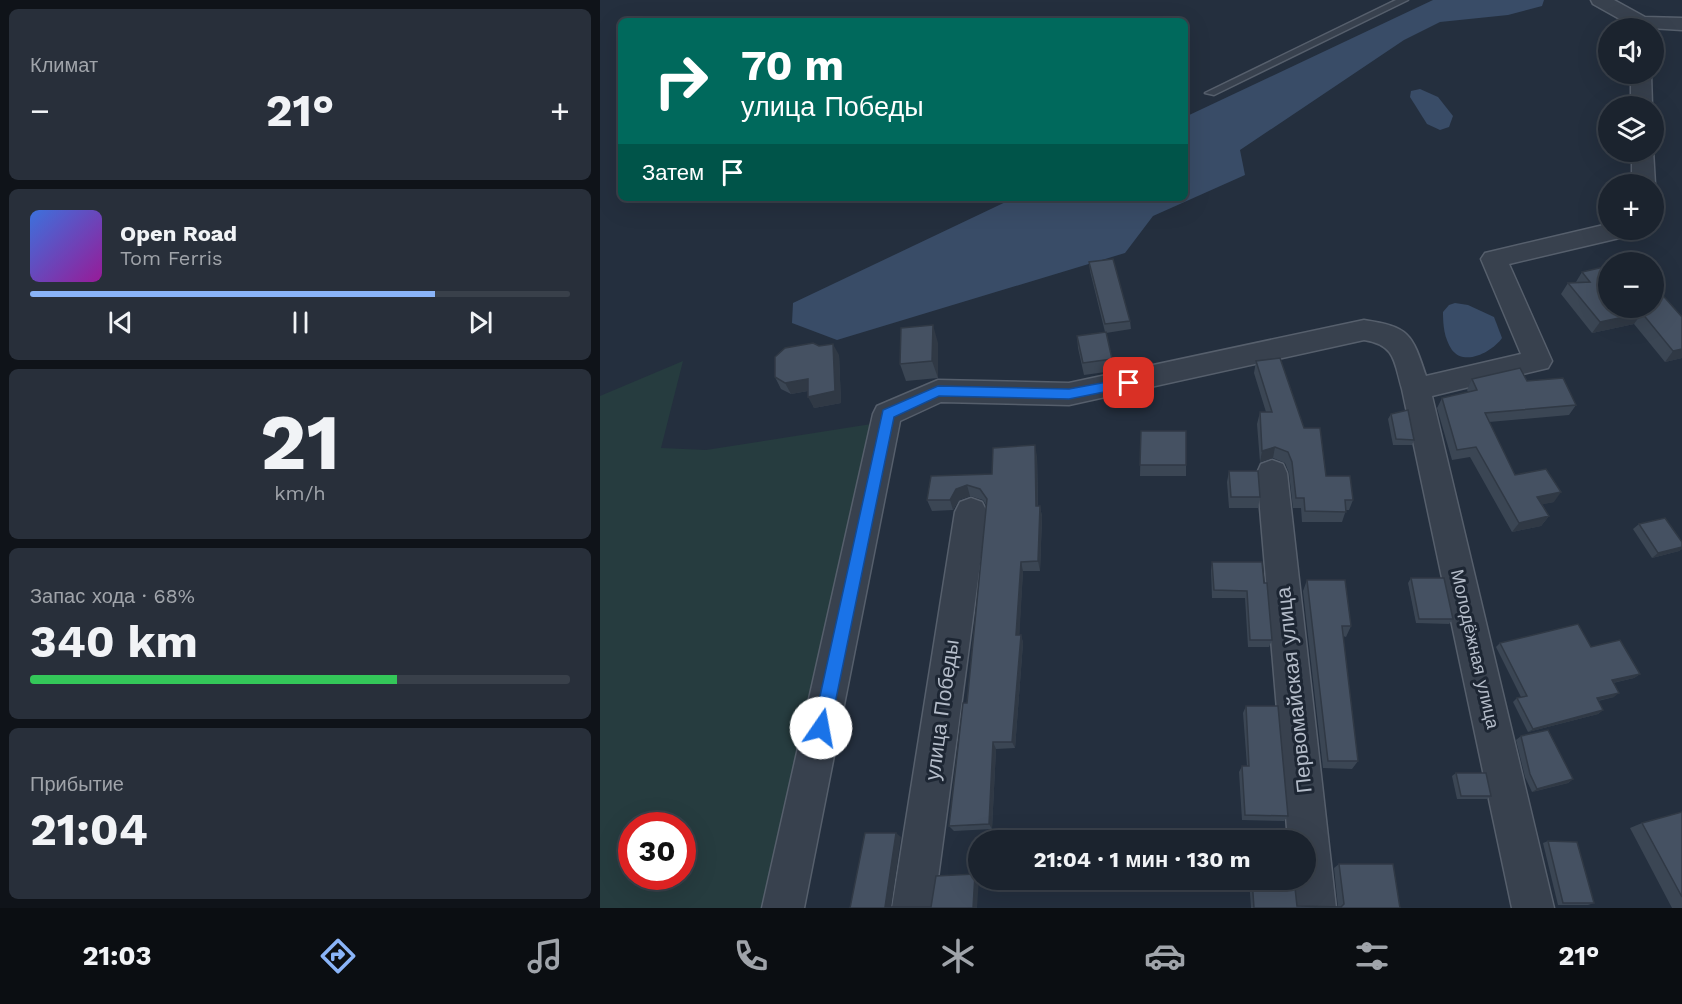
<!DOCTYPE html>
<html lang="ru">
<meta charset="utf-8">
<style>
:root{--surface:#1b232e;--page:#282f3a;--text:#f1f3f6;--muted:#a0a4aa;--line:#39404a;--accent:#8ab4f8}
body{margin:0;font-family:"Work Sans",sans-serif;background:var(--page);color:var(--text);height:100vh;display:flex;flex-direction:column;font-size:22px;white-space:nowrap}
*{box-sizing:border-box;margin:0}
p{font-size:20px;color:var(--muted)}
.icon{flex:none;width:33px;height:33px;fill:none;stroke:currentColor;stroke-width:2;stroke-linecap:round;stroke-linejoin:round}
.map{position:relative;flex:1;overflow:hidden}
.sheet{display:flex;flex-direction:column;gap:9px;padding:9px;background:#0f1319;width:600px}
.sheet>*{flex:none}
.guide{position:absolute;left:18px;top:18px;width:570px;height:183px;border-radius:9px;box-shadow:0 6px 24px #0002,0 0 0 2px var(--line);background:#00695c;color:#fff;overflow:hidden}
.buttons{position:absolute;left:998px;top:18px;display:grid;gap:12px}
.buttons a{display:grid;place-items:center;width:66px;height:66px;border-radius:50%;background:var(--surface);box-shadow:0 6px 24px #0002,0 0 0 2px var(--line);font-size:30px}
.speed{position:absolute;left:18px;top:812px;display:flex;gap:12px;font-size:30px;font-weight:700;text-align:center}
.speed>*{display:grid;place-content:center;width:78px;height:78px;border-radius:50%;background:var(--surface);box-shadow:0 6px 24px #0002,0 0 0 2px var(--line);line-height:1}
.speed .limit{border:9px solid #d22;background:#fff;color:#111}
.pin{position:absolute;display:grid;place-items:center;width:51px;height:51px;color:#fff;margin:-26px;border-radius:12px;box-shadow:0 3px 9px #0006}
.me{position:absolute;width:66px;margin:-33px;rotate:12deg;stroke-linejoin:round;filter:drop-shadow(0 0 4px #0008)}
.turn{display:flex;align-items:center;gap:21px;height:126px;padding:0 24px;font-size:27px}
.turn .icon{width:78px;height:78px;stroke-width:2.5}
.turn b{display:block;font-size:42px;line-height:51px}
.then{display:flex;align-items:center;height:57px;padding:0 24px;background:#0003;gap:12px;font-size:22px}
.big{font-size:45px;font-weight:700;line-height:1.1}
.sheet .card{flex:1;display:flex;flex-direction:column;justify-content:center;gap:9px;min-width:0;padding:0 21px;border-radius:9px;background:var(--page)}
.sheet .dial{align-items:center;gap:0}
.dial b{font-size:78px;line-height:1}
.song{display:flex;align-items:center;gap:18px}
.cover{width:72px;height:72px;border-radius:9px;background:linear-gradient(135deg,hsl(220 70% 55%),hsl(300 70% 35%))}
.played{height:6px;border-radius:3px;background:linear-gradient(90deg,var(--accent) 75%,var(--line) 75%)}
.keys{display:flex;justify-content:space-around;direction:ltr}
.heat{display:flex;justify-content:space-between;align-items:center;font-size:33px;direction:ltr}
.charge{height:9px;border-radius:4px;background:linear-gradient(90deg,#34c759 68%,var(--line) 0)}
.trip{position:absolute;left:368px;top:830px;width:348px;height:60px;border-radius:30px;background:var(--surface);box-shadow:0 6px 24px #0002,0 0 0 2px var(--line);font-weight:700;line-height:60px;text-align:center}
.tab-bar{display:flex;height:96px;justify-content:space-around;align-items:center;background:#0b0e12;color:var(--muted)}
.tab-bar .icon{width:42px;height:42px}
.tab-bar .selected{color:var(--accent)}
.tab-bar b{font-size:27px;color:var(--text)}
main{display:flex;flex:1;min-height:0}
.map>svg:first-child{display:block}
.green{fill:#263c3f;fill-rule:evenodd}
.water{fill:#394c67}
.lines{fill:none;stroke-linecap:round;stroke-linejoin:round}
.lane-casing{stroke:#565f6c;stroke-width:3}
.street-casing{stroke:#565f6c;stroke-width:3}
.lane{fill:#38414e;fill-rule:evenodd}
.street{fill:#38414e;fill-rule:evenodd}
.wall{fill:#3b4654}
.shaded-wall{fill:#303945}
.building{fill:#455162;stroke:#303945;stroke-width:1.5}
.route{fill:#1a73e8;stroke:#114b97;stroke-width:1.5}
.labels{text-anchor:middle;stroke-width:6;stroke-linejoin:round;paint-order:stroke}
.street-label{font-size:18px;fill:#b4bcc9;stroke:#1d2633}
.near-street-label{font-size:21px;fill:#b4bcc9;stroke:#1d2633}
</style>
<main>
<section class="sheet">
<div class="card"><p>Климат</p>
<div class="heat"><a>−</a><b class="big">21°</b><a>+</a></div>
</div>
<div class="card">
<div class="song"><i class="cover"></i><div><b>Open Road</b><p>Tom Ferris</p></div></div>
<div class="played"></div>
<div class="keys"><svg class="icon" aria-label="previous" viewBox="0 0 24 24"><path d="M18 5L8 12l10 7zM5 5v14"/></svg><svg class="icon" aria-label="pause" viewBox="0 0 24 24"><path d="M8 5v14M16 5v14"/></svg><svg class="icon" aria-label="next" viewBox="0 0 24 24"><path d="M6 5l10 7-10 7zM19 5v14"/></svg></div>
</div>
<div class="card dial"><b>21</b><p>km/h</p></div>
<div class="card"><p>Запас хода · 68%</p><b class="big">340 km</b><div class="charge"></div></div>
<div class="card"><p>Прибытие</p><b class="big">21:04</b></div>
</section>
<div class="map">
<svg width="1082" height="908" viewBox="0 0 1082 908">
<rect width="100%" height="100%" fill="#242f3e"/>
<path class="green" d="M83,361L61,448L106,450L284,422L185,908H0V396ZM32,825H82V876H32Z"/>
<g class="water">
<polygon points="833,0 944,0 942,6 908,15 840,22 804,40 640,150 645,175 553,216 525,253 237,340 192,323 193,303 414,198 585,198 585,117"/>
<polygon points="820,89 838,97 853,116 849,127 840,130 827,124 810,97 811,91"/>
<path d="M855,303L868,305L894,317L902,338C893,351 865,367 852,350C844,338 843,325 843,312L849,305Z"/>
</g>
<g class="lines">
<defs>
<polygon id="lane" points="796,0 808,0 614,95 605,93"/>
<g id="street">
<polygon points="991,0 1014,0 1045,17 1082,18 1082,30 1034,27 993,4"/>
<polygon points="1031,74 1051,74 1052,106 1031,106"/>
<polygon points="1053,150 1055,184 1053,186 1053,184 1032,184 1032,152"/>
<path d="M1008,224V230H1031L1028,236L909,264L952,361L948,368L832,396L954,908H912L802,389C794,362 796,345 764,340L469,405L341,402L300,421L204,908H162L273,414L277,406L338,380L469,383L764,320C809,327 812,333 826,376L921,354L881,259L885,253Z"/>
<polygon points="672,460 683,464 687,473 736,908 694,908 692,879 705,879 705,840 688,840 657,473 661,464"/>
<polygon points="371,498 382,502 387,512 334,908 292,908 355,512 360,502"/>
</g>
</defs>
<use href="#lane" class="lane-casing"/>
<use href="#street" class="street-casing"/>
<use href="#lane" class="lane"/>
<use href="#street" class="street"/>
</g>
<g class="wall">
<polygon points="489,262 530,321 531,329 506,333 512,359 513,371 484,375 478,348 477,336 505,332 490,271"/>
<polygon points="982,272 1082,317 1082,358 1065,362 1034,324 992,333 961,294 968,283 976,282"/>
<polygon points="338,343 338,378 306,381 300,364"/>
<polygon points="239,355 241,403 214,408 208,391 191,394 181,389 175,377"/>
<polygon points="656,361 704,428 726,476 753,500 749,510 746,510 742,522 702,522 701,508 693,508 689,473 685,463 673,458 660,462 657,424 660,412 666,412 654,373"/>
<polygon points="872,379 927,381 976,405 969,415 889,422 915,475 954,502 942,504 949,516 941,526 912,532 870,457 852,460 837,408 842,398 868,392 867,390"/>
<polygon points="791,414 814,440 812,445 793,445 788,419"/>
<polygon points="541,431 586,465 586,476 540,476"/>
<polygon points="437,456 438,506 440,506 442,517 440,571 423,571 419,635 421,635 423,643 415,748 396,749 392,829 354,831 349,826 367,703 386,505 383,500 370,496 359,500 353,510 332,511 327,500"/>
<polygon points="629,471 660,497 658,508 629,508 627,482"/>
<polygon points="1039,524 1082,542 1082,549 1079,551 1052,558 1033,529"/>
<polygon points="612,562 664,583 672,640 669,647 648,647 645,598 612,598 611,570"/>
<polygon points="811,578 853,619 849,624 816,623 808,583"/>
<polygon points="707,580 751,626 746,637 743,636 758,761 752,769 723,768 703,591"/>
<polygon points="900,643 991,647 1040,674 1034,678 1013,683 1014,697 998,701 1003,710 998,714 928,732 913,702 917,698 921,697 896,647"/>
<polygon points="646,706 688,816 684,821 642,820 639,772 642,766 647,766 643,713"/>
<polygon points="921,736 973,779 968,783 932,792 925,777 916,740"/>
<polygon points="856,773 891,796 887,799 857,799 852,776"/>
<polygon points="1082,812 1082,908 1072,908 1030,828 1042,823"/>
<polygon points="948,841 994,903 988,905 958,905 943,843"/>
<polygon points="739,864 800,908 651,908 649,879 694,879 697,906 738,907 734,868"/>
</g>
<g class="shaded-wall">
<polygon points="1042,313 1034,324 992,333 1000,322"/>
<polygon points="333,325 338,343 338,378 332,361"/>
<polygon points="233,344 239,355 241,403 214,408 208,397"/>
<polygon points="1082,349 1082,358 1065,362 1073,351"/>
<polygon points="208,379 213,390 191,394 185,383"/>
<polygon points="435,445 437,456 438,517 436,506"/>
<polygon points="675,447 673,458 660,462 662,451"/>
<polygon points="367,485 370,496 359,500 353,510 350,500 356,489"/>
<polygon points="961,492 954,502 930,507 937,497"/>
<polygon points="440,506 442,517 440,571 438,561"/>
<polygon points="949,516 941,526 912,532 919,523"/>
<polygon points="1082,547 1082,549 1079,551 1052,558 1058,553"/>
<polygon points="421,562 423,571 419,643 416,635"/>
<polygon points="421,635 423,643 415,748 412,742"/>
<polygon points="1040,674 1034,678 1007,684 1012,680"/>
<polygon points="1019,693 1014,697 991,702 997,698"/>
<polygon points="1003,710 998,714 928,732 933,729"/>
<polygon points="393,742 396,749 392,829 389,824"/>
<polygon points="973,779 968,783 932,792 937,789"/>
<polygon points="296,833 301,837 291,908 285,907"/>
<polygon points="375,874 378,877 379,879 377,908 373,908"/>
</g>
<g class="building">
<polygon points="513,259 530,321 505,324 489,262"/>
<polygon points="1008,266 1008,308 1053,308 1053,291 1058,290 1082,317 1082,349 1073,351 1042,313 1000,322 968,283 990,282 982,272"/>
<polygon points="333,325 332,361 300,364 301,328"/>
<polygon points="506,332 512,359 483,363 477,336"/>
<polygon points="213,343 219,346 233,344 235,391 208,397 208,379 185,383 175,377 175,357 185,348"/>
<polygon points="680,358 704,428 720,428 726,476 750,476 753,500 745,500 746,512 705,511 704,498 696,498 692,462 688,452 675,447 662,451 660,412 672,412 656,361"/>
<polygon points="920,368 927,381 963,378 976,405 885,413 915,475 946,469 961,492 937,497 949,516 919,523 876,447 857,450 842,398 877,390 872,379"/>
<polygon points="808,410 814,440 796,439 791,414"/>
<polygon points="541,431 586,431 586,465 540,465"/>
<polygon points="435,445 436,506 440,506 438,561 421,562 416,635 421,635 412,742 393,742 389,824 349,826 363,703 367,703 387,499 380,489 367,485 356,489 350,500 327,500 331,476 392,474 393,448"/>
<polygon points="629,471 658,471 660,497 631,497"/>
<polygon points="1065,518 1082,542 1082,547 1058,553 1039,524"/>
<polygon points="612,562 662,562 664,583 667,583 672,640 650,640 647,591 614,590"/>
<polygon points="811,578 844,578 853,619 819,619"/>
<polygon points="707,580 745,580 751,626 742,626 758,761 728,761"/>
<polygon points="978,624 991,647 1020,640 1040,674 1012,680 1019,693 997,698 1003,710 933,729 917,698 927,696 900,643"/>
<polygon points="646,706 678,706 688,816 645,815 642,766 649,766"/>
<polygon points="948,730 973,779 937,789 930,774 921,736"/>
<polygon points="856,773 886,773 891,796 861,796"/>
<polygon points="1082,812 1082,897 1042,823"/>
<polygon points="265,833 296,833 285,907 331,907 336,876 375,874 373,908 250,908"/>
<polygon points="948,841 977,842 994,903 963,903"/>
<polygon points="739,864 793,864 800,908 654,908 652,879 694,879 697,906 741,907 744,904"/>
<rect x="705" y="867" width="2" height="6"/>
</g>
<polygon class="route" points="529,378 534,379 536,383 534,386 469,399 339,396 294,417 230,728 227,734 221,737 215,734 213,728 283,410 338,386 469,389"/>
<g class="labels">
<g class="street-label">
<text transform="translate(875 649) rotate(77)" y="6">Молодёжная улица</text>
</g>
<g class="near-street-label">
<text transform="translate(694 690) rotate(-96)" y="7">Первомайская улица</text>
<text transform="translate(342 710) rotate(-82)" y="7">улица Победы</text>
</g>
</g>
</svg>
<div class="buttons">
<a><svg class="icon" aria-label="sound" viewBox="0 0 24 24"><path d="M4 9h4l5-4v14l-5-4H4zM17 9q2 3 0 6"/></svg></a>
<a><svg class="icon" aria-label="layers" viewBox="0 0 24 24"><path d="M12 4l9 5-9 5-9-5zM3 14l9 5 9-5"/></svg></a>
<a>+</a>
<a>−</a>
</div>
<div class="speed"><div class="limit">30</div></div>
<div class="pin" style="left:529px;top:383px;background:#d93025"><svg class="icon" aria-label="arrive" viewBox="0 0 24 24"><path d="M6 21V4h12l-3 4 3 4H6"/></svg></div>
<svg class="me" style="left:221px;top:728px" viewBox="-20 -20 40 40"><circle r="19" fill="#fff"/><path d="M0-13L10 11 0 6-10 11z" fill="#1a73e8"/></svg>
<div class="trip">21:04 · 1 мин · 130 m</div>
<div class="guide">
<div class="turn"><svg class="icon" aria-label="right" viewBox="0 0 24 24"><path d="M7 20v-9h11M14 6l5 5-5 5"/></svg><div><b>70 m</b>улица Победы</div></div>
<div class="then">Затем<svg class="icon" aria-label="arrive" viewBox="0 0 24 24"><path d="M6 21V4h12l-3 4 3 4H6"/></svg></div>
</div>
</div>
</main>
<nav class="tab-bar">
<b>21:03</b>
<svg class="icon selected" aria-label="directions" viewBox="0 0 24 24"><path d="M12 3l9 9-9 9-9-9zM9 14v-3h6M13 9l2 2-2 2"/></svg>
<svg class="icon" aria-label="music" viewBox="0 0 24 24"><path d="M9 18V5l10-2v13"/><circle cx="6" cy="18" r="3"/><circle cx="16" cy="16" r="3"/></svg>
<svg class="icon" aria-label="phone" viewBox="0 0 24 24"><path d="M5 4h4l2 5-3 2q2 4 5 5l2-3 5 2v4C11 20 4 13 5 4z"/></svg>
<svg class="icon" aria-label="climate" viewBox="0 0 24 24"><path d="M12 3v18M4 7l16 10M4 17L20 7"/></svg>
<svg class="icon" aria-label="car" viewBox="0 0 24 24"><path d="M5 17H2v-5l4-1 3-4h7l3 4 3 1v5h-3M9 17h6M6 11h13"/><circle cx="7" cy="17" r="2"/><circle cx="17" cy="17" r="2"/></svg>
<svg class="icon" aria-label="filters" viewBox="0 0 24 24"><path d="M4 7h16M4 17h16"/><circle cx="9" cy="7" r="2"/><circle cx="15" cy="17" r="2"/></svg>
<b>21°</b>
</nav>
